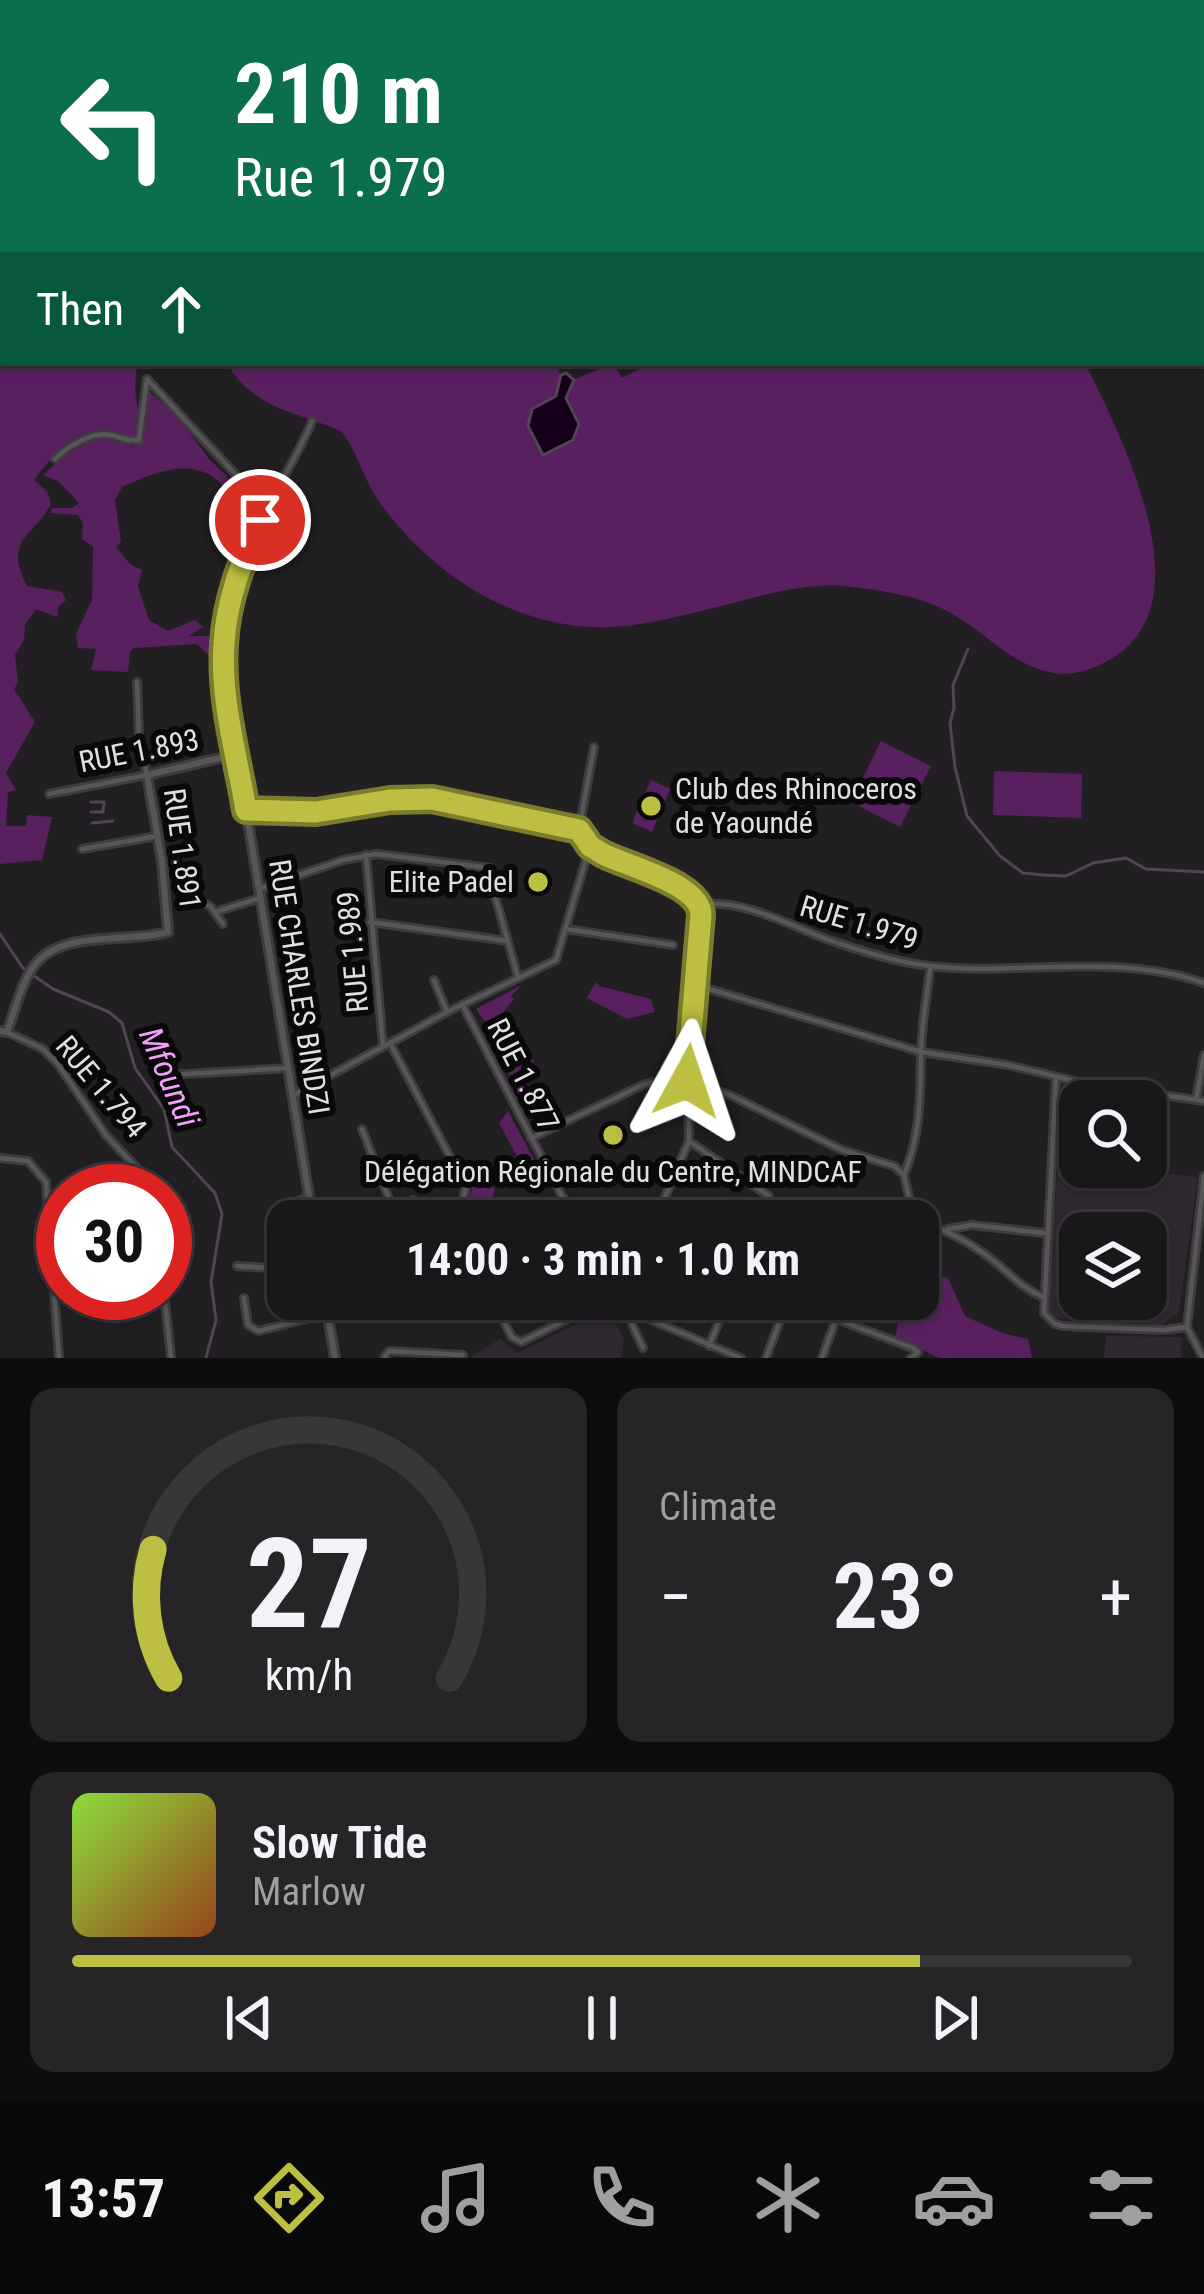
<!DOCTYPE html>
<meta charset="utf-8">
<style>
:root{--surface:#19171a;--page:#262427;--text:#f1f3f6;--muted:#9f9fa2;--line:#373639;--accent:#bdbf43}
body{margin:0;font-family:"Roboto Condensed",sans-serif;background:var(--page);color:var(--text);height:100vh;display:flex;flex-direction:column;font-size:45px;white-space:nowrap}
*{box-sizing:border-box;margin:0}
p{font-size:39px;color:var(--muted)}
.icon{flex:none;width:66px;height:66px;fill:none;stroke:currentColor;stroke-width:2;stroke-linecap:round;stroke-linejoin:round}
.map{position:relative;height:1358px;overflow:hidden}
.side{display:flex;flex-direction:column;gap:30px;padding:30px;background:#0e0d0e;flex:1}
.side>*{flex:none}
.hud{position:absolute;left:0px;top:0px;width:1206px;height:366px;box-shadow:0 3px 9px #0004,0 0 0 3px var(--line);background:#0b6e4f;color:#fff;overflow:hidden}
.controls{position:absolute;left:1059px;top:1080px;display:grid;gap:24px}
.controls a{display:grid;place-items:center;width:108px;height:108px;border-radius:24px;background:var(--surface);box-shadow:0 3px 9px #0004,0 0 0 3px var(--line);font-size:60px}
.speed{position:absolute;left:36px;top:1164px;display:flex;gap:24px;font-size:60px;font-weight:700;text-align:center}
.speed>*{display:grid;place-content:center;width:156px;height:156px;border-radius:50%;background:var(--surface);box-shadow:0 3px 9px #0004,0 0 0 3px var(--line);line-height:1}
.speed .limit{border:18px solid #d22;background:#fff;color:#111}
.pin{position:absolute;display:grid;place-items:center;width:102px;height:102px;color:#fff;margin:-51px;border:6px solid #fff;border-radius:50%;box-shadow:0 3px 12px #0007}
.me{position:absolute;width:132px;margin:-66px;rotate:5deg;stroke-linejoin:round;filter:drop-shadow(0 0 9px #0008)}
.turn{display:flex;align-items:center;gap:42px;height:252px;padding:0 36px;font-size:54px}
.turn .icon{width:156px;height:156px;stroke-width:2.5}
.turn b{display:block;font-size:84px;line-height:102px}
.then{display:flex;align-items:center;height:114px;padding:0 36px;background:#0003;gap:24px;font-size:45px}
.big{font-size:90px;font-weight:700;line-height:1.1}
.side .card{flex:1;display:flex;flex-direction:column;justify-content:center;gap:18px;min-width:0;padding:0 42px;border-radius:24px;background:var(--page)}
.side .dial{align-items:center;gap:0}
.dial svg{height:312px;overflow:visible;fill:none;stroke:var(--line);stroke-width:7;stroke-linecap:round;text-anchor:middle}
.dial text{fill:var(--text);stroke:none}
.song{display:flex;align-items:center;gap:36px}
.cover{width:144px;height:144px;border-radius:18px;background:linear-gradient(135deg,hsl(90 70% 55%),hsl(20 70% 35%))}
.played{height:12px;border-radius:6px;background:linear-gradient(90deg,var(--accent) 80%,var(--line) 80%)}
.keys{display:flex;justify-content:space-around;direction:ltr}
.heat{display:flex;justify-content:space-between;align-items:center;font-size:66px;direction:ltr}
.side .tiles{flex:1;display:grid;gap:30px;grid-template-columns:1fr 1fr}
.card:last-child{grid-column:span 2}
.trip{position:absolute;left:267px;top:1200px;width:672px;height:120px;border-radius:24px;background:var(--surface);box-shadow:0 3px 9px #0004,0 0 0 3px var(--line);font-weight:700;line-height:120px;text-align:center}
.tabs{display:flex;height:192px;justify-content:space-around;align-items:center;background:#0a090a;color:var(--muted)}
.tabs .icon{width:84px;height:84px}
.tabs .current{color:var(--accent)}
.tabs b{font-size:54px;color:var(--text)}
.map>svg:first-child{display:block}
.built{fill:#2f282f;fill-rule:evenodd}
.green{fill:#58205f}
.water{fill:#150019;stroke:#524355;stroke-width:3}
.lines{fill:none;stroke-linecap:round;stroke-linejoin:round}
.stream{stroke:#524355;stroke-width:3}
.minor-casing{stroke:#3e3c3e;stroke-width:10}
.tertiary-casing{stroke:#3e3c3e;stroke-width:12}
.minor{stroke:#585559;stroke-width:4.5}
.tertiary{stroke:#585559;stroke-width:6}
.route-casing{stroke:#7b7c2c;stroke-width:30}
.route{stroke:#bdbf43;stroke-width:21}
.poi-dot{fill:#bdbf43;stroke:#0a090a;stroke-width:4.5}
.labels{text-anchor:middle;stroke-width:12;stroke-linejoin:round;paint-order:stroke}
.street-label{font-size:30px;fill:#e1dfe1;stroke:#0a090a}
.poi-label{font-size:30px;fill:#e1dfe1;stroke:#0a090a;text-anchor:start}
.water-label{font-size:33px;font-style:italic;fill:#f49ffd;stroke:#0a090a}
</style>
<div class="map">
<svg width="1204" height="1358" viewBox="0 0 1204 1358">
<rect width="100%" height="100%" fill="#211f22"/>
<g class="built">
<path d="M1058,1162L1198,1177L1179,1311L1162,1325L1057,1318L1047,1309ZM1080,1233H1146V1299H1080Z"/>
<polygon points="607,1309 624,1338 621,1358 469,1358 500,1339 517,1353"/>
<polygon points="1106,1336 1182,1337 1181,1358 1104,1358"/>
</g>
<g class="green">
<path d="M0,0H355L3,3V363H137L135,389L140,429L134,438C125,436 115,432 105,431C75,428 50,459 34,480L47,491L51,504C36,535 2,538 27,586L62,592L66,600L58,607L57,617L36,609L25,625L24,640L15,655L18,683L14,689L35,722L6,773L16,790L8,792L6,826H26L27,815L52,817L42,860L0,864Z"/>
<polygon points="377,0 955,0 374,3"/>
<path d="M227,363H555L562,378L556,396L532,409L579,424L566,398L571,381L613,363L622,378L638,370L635,363H1085C1120,434 1204,596 1117,655C1098,668 1073,678 1049,672C1009,663 984,631 949,612C919,596 885,591 852,587C802,580 750,600 701,611C672,618 641,626 611,627C518,631 433,576 380,503C364,481 358,452 341,431C297,412 252,408 227,363Z"/>
<path d="M149,392L173,411L209,459L235,484L254,512L245,525C238,515 235,502 227,491C200,453 156,471 122,487L115,500L121,542L116,547L130,564L142,570L138,586L149,620L168,631L195,620L203,627L189,636H209L218,655L213,659L197,644L134,648L130,652L128,672L91,670L96,649L78,648L76,634L92,600L93,547L82,539L83,523L78,515L50,513L52,508H72L79,503L58,481L43,475L62,457L98,437L132,446L142,442L145,393Z"/>
<polygon points="881,741 931,766 900,827 851,802"/>
<polygon points="994,771 1082,774 1081,818 993,815"/>
<polygon points="651,780 670,789 652,832 632,823"/>
<polygon points="596,982 599,986 651,999 655,1012 627,1019 587,998"/>
<polygon points="522,985 511,996 514,999 490,1029 476,1009"/>
<polygon points="491,1039 530,1053 534,1062 521,1097"/>
<polygon points="508,1111 537,1165 519,1160 499,1123"/>
<polygon points="501,1160 505,1167 500,1184 494,1182 492,1186 495,1189 488,1210 461,1221 472,1189 462,1170 473,1175"/>
<polygon points="918,1272 948,1278 965,1316 1002,1333 1028,1339 1032,1358 939,1358 895,1337 904,1299 918,1299"/>
</g>
<polygon class="water" points="566,373 574,380 566,398 579,424 573,440 543,455 528,426 532,409 556,396 561,375"/>
<g class="lines">
<g class="stream">
<polyline points="968,649 953,685 954,708 950,723 955,767 967,816 1000,856 1023,873 1042,875 1066,876 1093,863 1126,858 1146,869 1204,872"/>
<polyline points="91,802 104,802 103,812 91,812"/>
<polyline points="92,823 113,821"/>
<polyline points="0,934 23,968 53,989 109,1012 122,1023 135,1068 164,1109 172,1147 215,1193 222,1214 211,1282 216,1320 206,1358"/>
</g>
<defs>
<g id="minor">
<path d="M55,459C67,447 92,431 110,435C122,437 127,442 139,440L147,379L265,506"/>
<path d="M237,754C220,659 219,600 265,511C280,481 300,453 312,421"/>
<polyline points="49,794 147,775 139,737 137,682"/>
<polyline points="246,810 316,812 390,800 432,799 579,830 590,846 603,854 690,891 701,904"/>
<polyline points="579,830 594,747"/>
<polyline points="82,849 158,836"/>
<polyline points="366,855 383,1046"/>
<polyline points="259,889 343,860 377,854 490,868 491,879"/>
<polyline points="495,896 518,977"/>
<polyline points="199,900 211,907 223,924"/>
<path d="M701,904C744,900 785,923 824,938C857,950 894,962 930,966C1018,976 1119,952 1204,983"/>
<polyline points="215,912 260,898"/>
<polyline points="370,922 508,941"/>
<polyline points="566,929 673,945"/>
<polyline points="434,980 447,1012"/>
<polyline points="696,985 921,1052 1008,1065 1087,1084 1204,1101"/>
<polyline points="463,1006 575,1221"/>
<polyline points="7,1032 43,1049 58,1064 106,1135 146,1178 152,1191"/>
<polyline points="390,1043 466,1187 457,1221"/>
<polyline points="169,1075 289,1068"/>
<polyline points="1056,1078 1044,1313 1055,1324 1063,1326 1164,1330 1187,1327"/>
<polyline points="294,1095 447,1012 556,960 590,846"/>
<polyline points="1196,1100 1204,1055"/>
<polyline points="362,1129 393,1209"/>
<path d="M531,1138L645,1084L665,1080L701,1085L730,1095L842,1150L894,1166L904,1175L914,1219C941,1228 963,1238 986,1255C1006,1269 1020,1288 1043,1297"/>
<polyline points="689,1141 769,1196 760,1221"/>
<polyline points="0,1158 28,1161 46,1182 59,1358"/>
<path d="M904,1175C921,1133 920,1099 921,1054C921,1026 927,997 930,969"/>
<polyline points="276,1209 309,1197"/>
<polyline points="369,1221 413,1200"/>
<polyline points="655,1221 689,1141 688,1059 701,904"/>
<polyline points="948,1229 972,1225 1044,1233"/>
<polyline points="237,1266 288,1269"/>
<polyline points="164,1293 171,1358"/>
<polyline points="244,1298 248,1325 258,1331 327,1314 350,1299"/>
<polyline points="492,1299 512,1337 521,1342 608,1299"/>
<polyline points="615,1299 651,1320 741,1358"/>
<polyline points="633,1310 631,1322 643,1348"/>
<polyline points="836,1319 844,1299"/>
<polyline points="1187,1327 1204,1176"/>
<polyline points="1187,1327 1203,1358"/>
<polyline points="709,1346 728,1299"/>
<polyline points="384,1358 389,1351 463,1355"/>
<polyline points="766,1358 788,1299"/>
<polyline points="822,1358 836,1319 913,1348 918,1352 911,1358"/>
</g>
<g id="tertiary">
<path d="M0,1031L7,1032C15,1011 22,978 38,961C68,930 130,943 168,932L162,862L147,775L237,754L313,1221"/>
<polyline points="325,1299 335,1358"/>
</g>
</defs>
<use href="#minor" class="minor-casing"/>
<use href="#tertiary" class="tertiary-casing"/>
<use href="#minor" class="minor"/>
<use href="#tertiary" class="tertiary"/>
</g>
<g class="lines">
<defs>
<path id="route" d="M260,520C243,558 226,601 224,644C220,699 237,756 246,810L316,812L390,800L432,799L579,830L590,846L603,854C629,867 701,884 701,915L687,1081"/>
</defs>
<use href="#route" class="route-casing"/>
<use href="#route" class="route"/>
</g>
<g class="poi-dot">
<circle cx="651" cy="806" r="12"/>
<circle cx="538" cy="882" r="12"/>
<circle cx="613" cy="1135" r="12"/>
</g>
<g class="labels">
<g class="street-label">
<text transform="translate(139 751) rotate(-11)" y="10">RUE 1.893</text>
<text transform="translate(182 849) rotate(82)" y="10">RUE 1.891</text>
<text transform="translate(859 923) rotate(17)" y="10">RUE 1.979</text>
<text transform="translate(353 952) rotate(-95)" y="10">RUE 1.989</text>
<text transform="translate(299 987) rotate(81)" y="10">RUE CHARLES BINDZI</text>
<text transform="translate(523 1075) rotate(63)" y="10">RUE 1.877</text>
<text transform="translate(101 1087) rotate(50)" y="10">RUE 1.794</text>
</g>
<g class="poi-label">
<text x="675" y="799">Club des Rhinoceros<tspan x="675" dy="34">de Yaoundé</tspan></text>
<text x="514" y="892" text-anchor="end">Elite Padel</text>
<text x="613" y="1182" text-anchor="middle">Délégation Régionale du Centre, MINDCAF</text>
</g>
<g class="water-label">
<text transform="translate(170 1077) rotate(67)" y="12">Mfoundi</text>
</g>
</g>
</svg>
<div class="controls">
<a><svg class="icon" aria-label="search" viewBox="0 0 24 24"><circle cx="10" cy="10" r="6"/><path d="M15 15l6 6"/></svg></a>
<a><svg class="icon" aria-label="layers" viewBox="0 0 24 24"><path d="M12 4l9 5-9 5-9-5zM3 14l9 5 9-5"/></svg></a>
</div>
<div class="speed"><div class="limit">30</div></div>
<div class="pin" style="left:260px;top:520px;background:#d93025"><svg class="icon" aria-label="arrive" viewBox="0 0 24 24"><path d="M6 21V4h12l-3 4 3 4H6"/></svg></div>
<svg class="me" style="left:687px;top:1081px" viewBox="-20 -20 40 40"><path d="M0-17L14 15 0 8-14 15z" fill="#bdbf43" stroke="#fff" stroke-width="4"/></svg>
<div class="trip">14:00 · 3 min · 1.0 km</div>
<div class="hud">
<div class="turn"><svg class="icon" aria-label="left" viewBox="0 0 24 24"><path d="M17 20v-9H6M10 6l-5 5 5 5"/></svg><div><b>210 m</b>Rue 1.979</div></div>
<div class="then">Then<svg class="icon" aria-label="ahead" viewBox="0 0 24 24"><path d="M12 20V5M6 11l6-6 6 6"/></svg></div>
</div>
</div>
<section class="side">
<div class="tiles">
<div class="card dial"><svg viewBox="0 0 100 80">
<path d="M14 69A42 42 0 1 1 86 69"/>
<path d="M14 69A42 42 0 0 1 10 36" stroke="#bdbf43"/>
<text x="50" y="56" font-size="32" font-weight="700">27</text>
<text x="50" y="72" font-size="11">km/h</text>
</svg></div>
<div class="card"><p>Climate</p>
<div class="heat"><a>−</a><b class="big">23°</b><a>+</a></div>
</div>
<div class="card">
<div class="song"><i class="cover"></i><div><b>Slow Tide</b><p>Marlow</p></div></div>
<div class="played"></div>
<div class="keys"><svg class="icon" aria-label="previous" viewBox="0 0 24 24"><path d="M18 5L8 12l10 7zM5 5v14"/></svg><svg class="icon" aria-label="pause" viewBox="0 0 24 24"><path d="M8 5v14M16 5v14"/></svg><svg class="icon" aria-label="next" viewBox="0 0 24 24"><path d="M6 5l10 7-10 7zM19 5v14"/></svg></div>
</div>
</div>
</section>
<nav class="tabs">
<b>13:57</b>
<svg class="icon current" aria-label="directions" viewBox="0 0 24 24"><path d="M12 3l9 9-9 9-9-9zM9 14v-3h6M13 9l2 2-2 2"/></svg>
<svg class="icon" aria-label="music" viewBox="0 0 24 24"><path d="M9 18V5l10-2v13"/><circle cx="6" cy="18" r="3"/><circle cx="16" cy="16" r="3"/></svg>
<svg class="icon" aria-label="phone" viewBox="0 0 24 24"><path d="M5 4h4l2 5-3 2q2 4 5 5l2-3 5 2v4C11 20 4 13 5 4z"/></svg>
<svg class="icon" aria-label="climate" viewBox="0 0 24 24"><path d="M12 3v18M4 7l16 10M4 17L20 7"/></svg>
<svg class="icon" aria-label="car" viewBox="0 0 24 24"><path d="M5 17H2v-5l4-1 3-4h7l3 4 3 1v5h-3M9 17h6M6 11h13"/><circle cx="7" cy="17" r="2"/><circle cx="17" cy="17" r="2"/></svg>
<svg class="icon" aria-label="filters" viewBox="0 0 24 24"><path d="M4 7h16M4 17h16"/><circle cx="9" cy="7" r="2"/><circle cx="15" cy="17" r="2"/></svg>
</nav>
